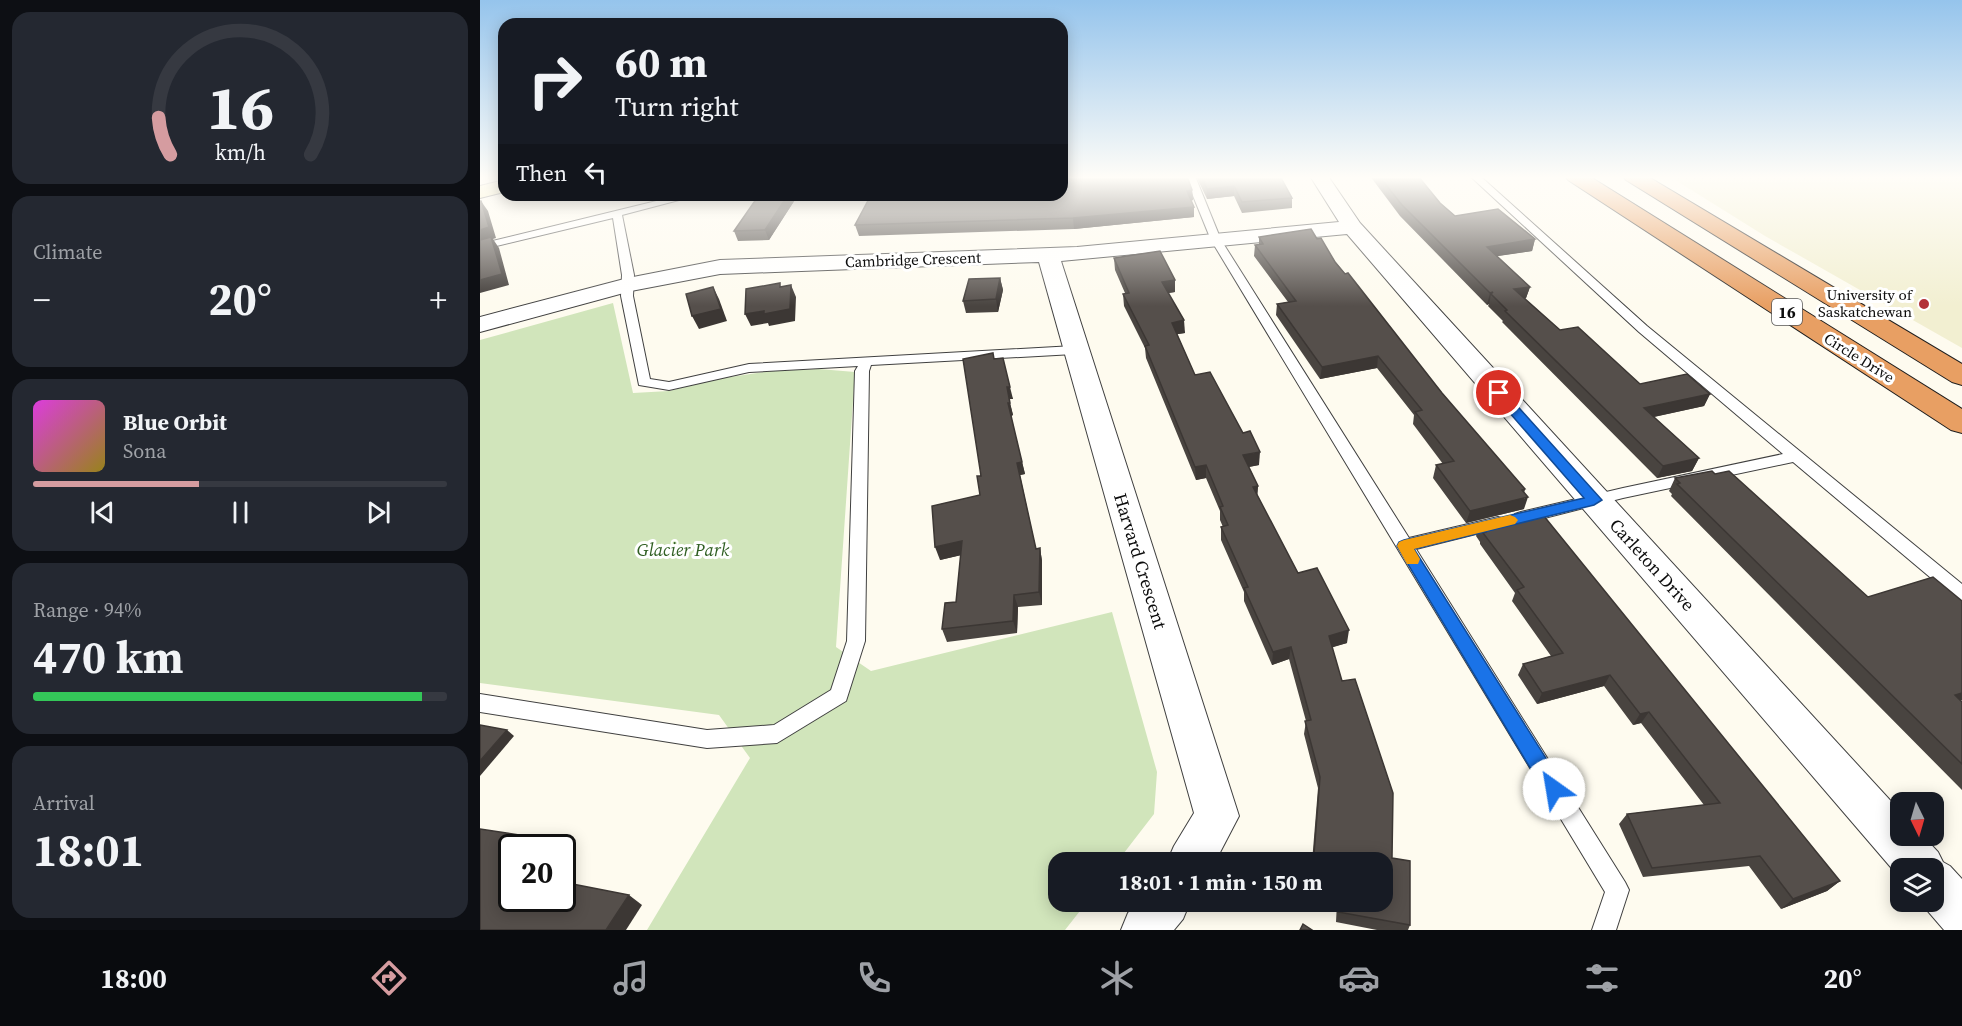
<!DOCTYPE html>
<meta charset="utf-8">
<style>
:root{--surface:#171b24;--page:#242831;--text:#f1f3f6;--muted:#9ea1a6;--line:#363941;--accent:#d59ca0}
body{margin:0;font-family:"Source Serif 4",serif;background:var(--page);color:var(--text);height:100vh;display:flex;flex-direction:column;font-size:22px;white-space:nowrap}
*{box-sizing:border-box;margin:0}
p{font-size:20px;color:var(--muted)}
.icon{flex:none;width:33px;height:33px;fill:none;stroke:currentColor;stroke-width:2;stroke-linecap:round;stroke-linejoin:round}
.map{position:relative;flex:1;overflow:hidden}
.details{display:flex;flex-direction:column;gap:12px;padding:12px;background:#0d0f14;width:480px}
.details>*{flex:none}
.top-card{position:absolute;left:18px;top:18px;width:570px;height:183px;border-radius:18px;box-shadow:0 3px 15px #0003;background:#171b24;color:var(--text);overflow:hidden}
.needle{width:39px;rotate:175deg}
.controls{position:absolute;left:1410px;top:792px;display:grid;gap:12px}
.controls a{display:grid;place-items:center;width:54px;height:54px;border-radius:12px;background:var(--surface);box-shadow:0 3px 15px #0003;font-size:30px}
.speed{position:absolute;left:18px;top:834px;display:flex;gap:12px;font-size:30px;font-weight:700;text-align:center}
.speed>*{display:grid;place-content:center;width:78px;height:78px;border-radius:50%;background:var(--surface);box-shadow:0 3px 15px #0003;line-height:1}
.speed .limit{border:3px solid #111;border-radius:9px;background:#fff;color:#111}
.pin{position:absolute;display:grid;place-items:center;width:51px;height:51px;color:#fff;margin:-26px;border:3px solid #fff;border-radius:50%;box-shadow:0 2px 6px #0007}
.me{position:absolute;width:66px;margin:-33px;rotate:328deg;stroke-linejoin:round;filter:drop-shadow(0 0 4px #0008)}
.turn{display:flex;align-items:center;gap:21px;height:126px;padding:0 18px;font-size:27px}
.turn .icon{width:78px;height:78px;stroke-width:2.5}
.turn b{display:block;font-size:42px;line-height:51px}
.then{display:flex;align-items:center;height:57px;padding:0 18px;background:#0003;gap:12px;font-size:22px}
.big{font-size:45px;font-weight:700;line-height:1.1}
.details .card{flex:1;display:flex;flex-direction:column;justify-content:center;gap:9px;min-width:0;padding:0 21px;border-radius:18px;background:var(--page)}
.details .dial{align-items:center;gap:0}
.dial svg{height:156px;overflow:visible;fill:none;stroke:var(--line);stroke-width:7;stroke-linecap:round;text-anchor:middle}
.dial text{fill:var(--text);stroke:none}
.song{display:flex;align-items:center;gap:18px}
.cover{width:72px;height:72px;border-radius:9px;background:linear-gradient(135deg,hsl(300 70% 55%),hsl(50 70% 35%))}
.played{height:6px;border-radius:3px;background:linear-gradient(90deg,var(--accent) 40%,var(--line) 40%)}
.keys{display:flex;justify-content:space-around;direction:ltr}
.heat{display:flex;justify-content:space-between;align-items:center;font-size:33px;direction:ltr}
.charge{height:9px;border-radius:4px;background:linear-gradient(90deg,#34c759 94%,var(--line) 0)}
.trip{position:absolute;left:568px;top:852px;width:345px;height:60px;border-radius:18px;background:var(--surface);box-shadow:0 3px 15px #0003;font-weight:700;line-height:60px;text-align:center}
.tab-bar{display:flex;height:96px;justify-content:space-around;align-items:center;background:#090b0e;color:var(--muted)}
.tab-bar .icon{width:42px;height:42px}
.tab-bar .selected{color:var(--accent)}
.tab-bar b{font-size:27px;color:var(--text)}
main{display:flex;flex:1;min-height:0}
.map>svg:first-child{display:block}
.farmland{fill:#f2efd1}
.green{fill:#d1e5bb}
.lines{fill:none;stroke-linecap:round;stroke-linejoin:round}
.lane-casing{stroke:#404040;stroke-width:2}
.street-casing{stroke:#404040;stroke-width:2}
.secondary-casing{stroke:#2f2f2f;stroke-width:2}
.highway-casing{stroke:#1e1e1e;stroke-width:2}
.lane{fill:#fff;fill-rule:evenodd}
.street{fill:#fff;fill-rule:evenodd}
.secondary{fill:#f8f0af;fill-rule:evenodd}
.highway{fill:#e89f63;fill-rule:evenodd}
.wall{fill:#494440}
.shaded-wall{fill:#3c3734}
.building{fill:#554f4b;stroke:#3c3734;stroke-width:1.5}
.route{fill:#1a73e8;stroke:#114b97;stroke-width:1.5}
.slow{fill:#f59e0b}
.poi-dot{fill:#b23138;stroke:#fff;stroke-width:2}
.labels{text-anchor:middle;stroke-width:6;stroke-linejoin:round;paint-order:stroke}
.far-street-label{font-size:15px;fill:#0d0d0d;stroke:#fff}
.far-poi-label{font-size:15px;fill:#0d0d0d;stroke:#fff;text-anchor:end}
.shield{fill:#fff;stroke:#565656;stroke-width:1.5}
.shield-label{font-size:16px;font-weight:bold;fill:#0d0d0d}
.park-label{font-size:18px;font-style:italic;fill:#305f23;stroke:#fff}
.street-label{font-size:18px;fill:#0d0d0d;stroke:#fff}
</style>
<main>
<section class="details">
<div class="card dial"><svg viewBox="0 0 100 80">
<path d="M14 69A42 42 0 1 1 86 69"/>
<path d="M14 69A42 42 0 0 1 8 50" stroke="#d59ca0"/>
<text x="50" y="56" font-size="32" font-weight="700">16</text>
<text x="50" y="72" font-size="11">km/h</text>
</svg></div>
<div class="card"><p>Climate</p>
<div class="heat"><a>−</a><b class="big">20°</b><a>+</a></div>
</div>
<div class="card">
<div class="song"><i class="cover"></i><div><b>Blue Orbit</b><p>Sona</p></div></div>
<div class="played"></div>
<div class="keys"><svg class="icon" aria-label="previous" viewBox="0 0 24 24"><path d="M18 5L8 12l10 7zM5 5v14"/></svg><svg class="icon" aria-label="pause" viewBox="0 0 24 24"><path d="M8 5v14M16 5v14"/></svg><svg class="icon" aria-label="next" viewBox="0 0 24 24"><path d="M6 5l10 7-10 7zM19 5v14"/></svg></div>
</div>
<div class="card"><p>Range · 94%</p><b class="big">470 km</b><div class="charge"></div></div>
<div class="card"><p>Arrival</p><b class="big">18:01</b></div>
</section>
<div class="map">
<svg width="1482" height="930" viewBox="0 0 1482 930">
<rect width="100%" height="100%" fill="#fefbef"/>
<polygon class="farmland" points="1189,176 1482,176 1482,348 1285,236"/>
<polygon class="green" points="133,303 153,393 189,391 237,379 291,371 339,369 375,372 356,647 391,671 632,612 677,772 674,814 637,862 579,862 579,902 607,902 585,930 167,930 270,758 239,715 0,683 0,340"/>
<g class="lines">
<defs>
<g id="lane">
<polygon points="705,176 715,176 741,240 929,538 1018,517 1024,519 1026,523 1024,527 936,549 1145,882 1149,890 1136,930 1112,930 1125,892 731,240"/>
<polygon points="990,176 1000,176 1167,326 1482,584 1482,601 1476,599 1313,462 1143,498 1041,524 1035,522 1033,518 1035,514 1041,512 1143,488 1303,454 1159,332"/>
<polygon points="201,195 218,195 142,215 154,275 153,296 170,379 189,382 269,364 594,346 600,350 594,354 391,365 389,371 385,641 366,701 297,743 227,748 0,712 0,694 227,730 294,725 351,690 367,641 375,371 378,366 269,372 189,390 159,385 141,296 142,275 133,218 0,250 0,244"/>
</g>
<g id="street">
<polygon points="830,176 848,176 880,223 1420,811 1420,836 1443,836 1458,852 1463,862 1470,866 1482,879 1482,930 1464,930 1440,902 1454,902 1454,868 1420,868 1420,878 867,234 581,261 759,816 735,862 687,862 694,846 714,813 559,262 240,274 151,291 0,332 0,317 148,278 240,260 597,247 859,222"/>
<polygon points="657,902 710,902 703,919 694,930 641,930 648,913"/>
</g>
<polygon id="secondary" points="24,180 24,192 0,198 0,186"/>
<g id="highway">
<polygon points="1085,176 1109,176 1482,409 1482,433 1471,430 1088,180"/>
<polygon points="1143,176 1167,176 1482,364 1482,385 1472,382 1146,180"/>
</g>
</defs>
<use href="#lane" class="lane-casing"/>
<use href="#street" class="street-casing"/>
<use href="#secondary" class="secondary-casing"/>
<use href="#highway" class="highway-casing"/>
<use href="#lane" class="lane"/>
<use href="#street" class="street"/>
<use href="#secondary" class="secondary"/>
<use href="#highway" class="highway"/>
</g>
<g class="wall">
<polygon points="582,176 707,176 712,190 713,200 711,201 714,217 594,229 379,236 375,225 582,177"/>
<polygon points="716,176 800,176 812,198 812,208 762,213 754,196 727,199"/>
<polygon points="890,176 938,176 960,203 975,216 1055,239 1052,251 1017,256 1050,287 1046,298 1045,299 1080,330 1160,384 1230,394 1224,406 1174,417 1219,458 1212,471 1177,478 1022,322 1023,321 1008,306 1009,304 1007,305 920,216"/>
<polygon points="279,195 318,195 289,240 258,241 254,231"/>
<polygon points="779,237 837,239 962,393 1045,489 1044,492 1044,509 986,523 953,478 956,465 963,464 933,424 934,415 897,368 840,379 796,315 797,304 808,302 774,256 775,245 779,244"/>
<polygon points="634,258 695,280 695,292 688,293 705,333 697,334 715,375 779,465 769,467 778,486 777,496 818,573 867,643 852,647 912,858 930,925 928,930 897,930 856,922 857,902 903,902 903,862 832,862 838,788 824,734 826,721 809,659 792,665 764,601 764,592 741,540 741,527 743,527 740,520 740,511 726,478 716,480 666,358 665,348 644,306 643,294 645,293 635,270"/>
<polygon points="520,278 523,290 518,312 486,313 483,301"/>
<polygon points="514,359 533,399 529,399 533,415 531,416 545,474 540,475 556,549 560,548 562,561 562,605 538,607 537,633 467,642 462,629 476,602 481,555 460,560 500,495 501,476"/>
<polygon points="1195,478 1388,597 1482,601 1482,700 1481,700 1482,702 1482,790 1191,496 1192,494 1189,491"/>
<polygon points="1000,525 1360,881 1347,891 1301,909 1269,866 1163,877 1139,824 1147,814 1224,805 1161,723 1153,725 1124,686 1057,704 1038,675 1043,664 1071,656 1032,601 1035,593 1000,544 1000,542 996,536"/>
</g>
<g class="shaded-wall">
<polygon points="754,186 754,196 727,199 727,189"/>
<polygon points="712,190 713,200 708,201 707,191"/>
<polygon points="308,195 318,195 289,240 285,230"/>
<polygon points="1,201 8,211 16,238 13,239 19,248 29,285 0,293 0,230"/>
<polygon points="714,207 714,217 594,229 593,218"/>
<polygon points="1055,239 1052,251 1005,258 1007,247"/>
<polygon points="520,278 523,290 518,312 516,299"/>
<polygon points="695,280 695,292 682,294 682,282"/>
<polygon points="311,285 316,297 315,321 289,326 288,323 271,326 265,314 284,311"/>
<polygon points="233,287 239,299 247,321 219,329 212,316"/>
<polygon points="1050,287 1046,298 1031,301 1034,289"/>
<polygon points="1013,292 1011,294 1009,304 1007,305 1010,293"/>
<polygon points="704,320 705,333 692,335 692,323"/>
<polygon points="898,356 897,368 840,379 842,367"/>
<polygon points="527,387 530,387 533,399 529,399"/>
<polygon points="1230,394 1224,406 1159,420 1164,408"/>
<polygon points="528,403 530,403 533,415 531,416"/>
<polygon points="780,452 779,465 763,468 763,455"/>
<polygon points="1219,458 1212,471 1177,478 1183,466"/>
<polygon points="542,462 545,474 540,475 537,463"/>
<polygon points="726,465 726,478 716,480 715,467"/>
<polygon points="778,486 777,499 773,487"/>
<polygon points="1045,489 1042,499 1048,497 1044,509 986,523 990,511"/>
<polygon points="482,541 486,554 460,560 455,547"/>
<polygon points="560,548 562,561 562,605 559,592"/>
<polygon points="534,595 538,607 537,633 533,621"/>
<polygon points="869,630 867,643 847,649 849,636"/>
<polygon points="811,647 809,659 792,665 793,652"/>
<polygon points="1130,675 1124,686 1057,704 1062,693"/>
<polygon points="1482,693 1482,700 1462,707 1475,695"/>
<polygon points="1169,712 1161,723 1153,725 1160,714"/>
<polygon points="27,730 34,736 0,776 0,761"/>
<polygon points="46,836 60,848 37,848"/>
<polygon points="32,855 32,876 21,869"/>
<polygon points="1360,881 1347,891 1301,909 1313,899"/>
<polygon points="149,895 162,905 146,930 126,930"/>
</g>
<g class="building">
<polygon points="612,176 707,176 712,190 707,191 714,207 593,218 375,225 391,195 582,195 582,177"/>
<polygon points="721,176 800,176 812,198 762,202 754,186 727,189"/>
<polygon points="899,176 938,176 960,203 975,216 1018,209 1055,239 1007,247 1050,287 1034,289 1080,330 1098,327 1160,384 1207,374 1230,394 1164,408 1219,458 1183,466 1025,311 1027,310 1011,294 1013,292 1010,293 922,205"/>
<polygon points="279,195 308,195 285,230 254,231"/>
<polygon points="0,201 1,201 9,227 0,230"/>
<polygon points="831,229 837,239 841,238 855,262 865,274 868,273 962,393 1045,489 1042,490 1048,497 990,511 956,465 974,461 935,412 942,410 898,356 842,367 797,304 816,301 775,245 783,244 779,237"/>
<polygon points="11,237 22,274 0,280 0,240"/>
<polygon points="680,251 695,280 682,282 704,320 692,323 715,375 730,372 763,433 770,431 780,452 763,455 778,486 773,487 818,573 837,568 869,630 849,636 862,681 875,679 913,793 912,858 930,861 930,925 858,912 859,902 903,902 903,862 861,862 862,859 834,854 840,777 825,721 831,720 811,647 793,652 764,588 768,587 741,527 748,525 740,507 743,506 726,465 715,467 665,346 669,345 643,294 649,293 634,258"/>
<polygon points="520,278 516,299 483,301 489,279"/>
<polygon points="300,283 300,287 311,285 310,309 284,314 284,311 265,314 266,289"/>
<polygon points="233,287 241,309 212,316 206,294"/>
<polygon points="513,353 514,359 523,358 530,387 527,387 530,403 528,403 542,462 537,463 556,549 560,548 559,592 534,595 533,621 462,629 465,603 476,602 482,541 455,547 452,506 500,495 497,476 501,476 483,359"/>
<polygon points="1232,471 1235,474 1249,471 1388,597 1453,577 1482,601 1482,693 1475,695 1482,702 1482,764 1197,484 1200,483 1195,478"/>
<polygon points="1059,510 1360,881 1313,899 1280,856 1172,868 1147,814 1240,803 1169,712 1160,714 1130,675 1062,693 1043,664 1083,653 1037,590 1044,587 1003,533 1006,532 1000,525"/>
<polygon points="0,725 27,730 0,761"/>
<polygon points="0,829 46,836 37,848 32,848 32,855 21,869 32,871 32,898 82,898 82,882 149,895 126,930 0,930"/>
<polygon points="823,924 832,930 820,930"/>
</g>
<linearGradient id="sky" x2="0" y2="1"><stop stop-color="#95c4ec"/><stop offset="0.58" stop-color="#fffdf8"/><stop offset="1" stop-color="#fffdf8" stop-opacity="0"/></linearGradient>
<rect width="1482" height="306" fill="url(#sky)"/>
<polygon class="route" points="1019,389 1023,390 1122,500 1114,505 934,549 1081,782 1084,789 1081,796 1074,798 1067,796 917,546 919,542 924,540 1104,498 1015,396 1013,393"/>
<polygon class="slow" points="1030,515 1035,517 1038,520 1035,524 934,549 940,559 938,564 927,564 917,546 919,542 924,540"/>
<circle class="poi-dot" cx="1444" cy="304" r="6"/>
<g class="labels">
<g class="far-street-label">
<text transform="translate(433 260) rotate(-2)" y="5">Cambridge Crescent</text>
<text transform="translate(1379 358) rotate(32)" y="5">Circle Drive</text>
</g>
<g class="far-poi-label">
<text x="1432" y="300">University of<tspan x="1432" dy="17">Saskatchewan</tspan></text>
</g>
<rect class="shield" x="1292" y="299" width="30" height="26" rx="4.5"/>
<g class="shield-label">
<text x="1307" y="318">16</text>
</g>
<g class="park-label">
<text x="203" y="556">Glacier Park</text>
</g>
<g class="street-label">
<text transform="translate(660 561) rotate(73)" y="6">Harvard Crescent</text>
<text transform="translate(1172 565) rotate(48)" y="6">Carleton Drive</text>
</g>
</g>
</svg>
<div class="controls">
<a><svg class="needle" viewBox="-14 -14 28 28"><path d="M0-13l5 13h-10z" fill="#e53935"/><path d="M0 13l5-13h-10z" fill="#9ea1a6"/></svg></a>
<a><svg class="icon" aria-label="layers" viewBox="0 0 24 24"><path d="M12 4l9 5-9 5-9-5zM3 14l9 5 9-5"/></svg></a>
</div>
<div class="speed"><div class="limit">20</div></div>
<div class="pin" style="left:1019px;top:393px;background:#d93025"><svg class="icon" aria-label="arrive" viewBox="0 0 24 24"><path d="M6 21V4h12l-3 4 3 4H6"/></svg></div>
<svg class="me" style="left:1074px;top:789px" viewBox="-20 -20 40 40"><circle r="19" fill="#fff"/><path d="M0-13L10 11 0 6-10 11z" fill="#1a73e8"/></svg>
<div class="trip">18:01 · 1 min · 150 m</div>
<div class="top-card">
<div class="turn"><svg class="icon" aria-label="right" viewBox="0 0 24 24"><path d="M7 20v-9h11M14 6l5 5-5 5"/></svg><div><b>60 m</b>Turn right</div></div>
<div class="then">Then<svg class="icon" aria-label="left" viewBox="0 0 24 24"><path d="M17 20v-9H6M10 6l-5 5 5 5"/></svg></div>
</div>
</div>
</main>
<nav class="tab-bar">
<b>18:00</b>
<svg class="icon selected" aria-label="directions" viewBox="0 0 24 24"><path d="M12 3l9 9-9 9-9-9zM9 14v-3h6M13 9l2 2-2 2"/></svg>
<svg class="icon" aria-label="music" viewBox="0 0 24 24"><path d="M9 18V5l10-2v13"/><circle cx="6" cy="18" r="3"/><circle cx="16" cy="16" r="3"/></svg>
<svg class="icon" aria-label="phone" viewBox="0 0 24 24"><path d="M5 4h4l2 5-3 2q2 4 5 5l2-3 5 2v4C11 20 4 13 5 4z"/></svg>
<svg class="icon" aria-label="climate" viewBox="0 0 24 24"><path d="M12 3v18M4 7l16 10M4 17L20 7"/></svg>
<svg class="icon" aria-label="car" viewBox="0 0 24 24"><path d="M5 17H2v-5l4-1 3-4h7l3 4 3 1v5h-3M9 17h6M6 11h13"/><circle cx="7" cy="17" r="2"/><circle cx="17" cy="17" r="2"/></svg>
<svg class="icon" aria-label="filters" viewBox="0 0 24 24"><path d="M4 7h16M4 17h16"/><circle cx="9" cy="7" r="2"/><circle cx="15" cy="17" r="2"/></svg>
<b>20°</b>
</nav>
